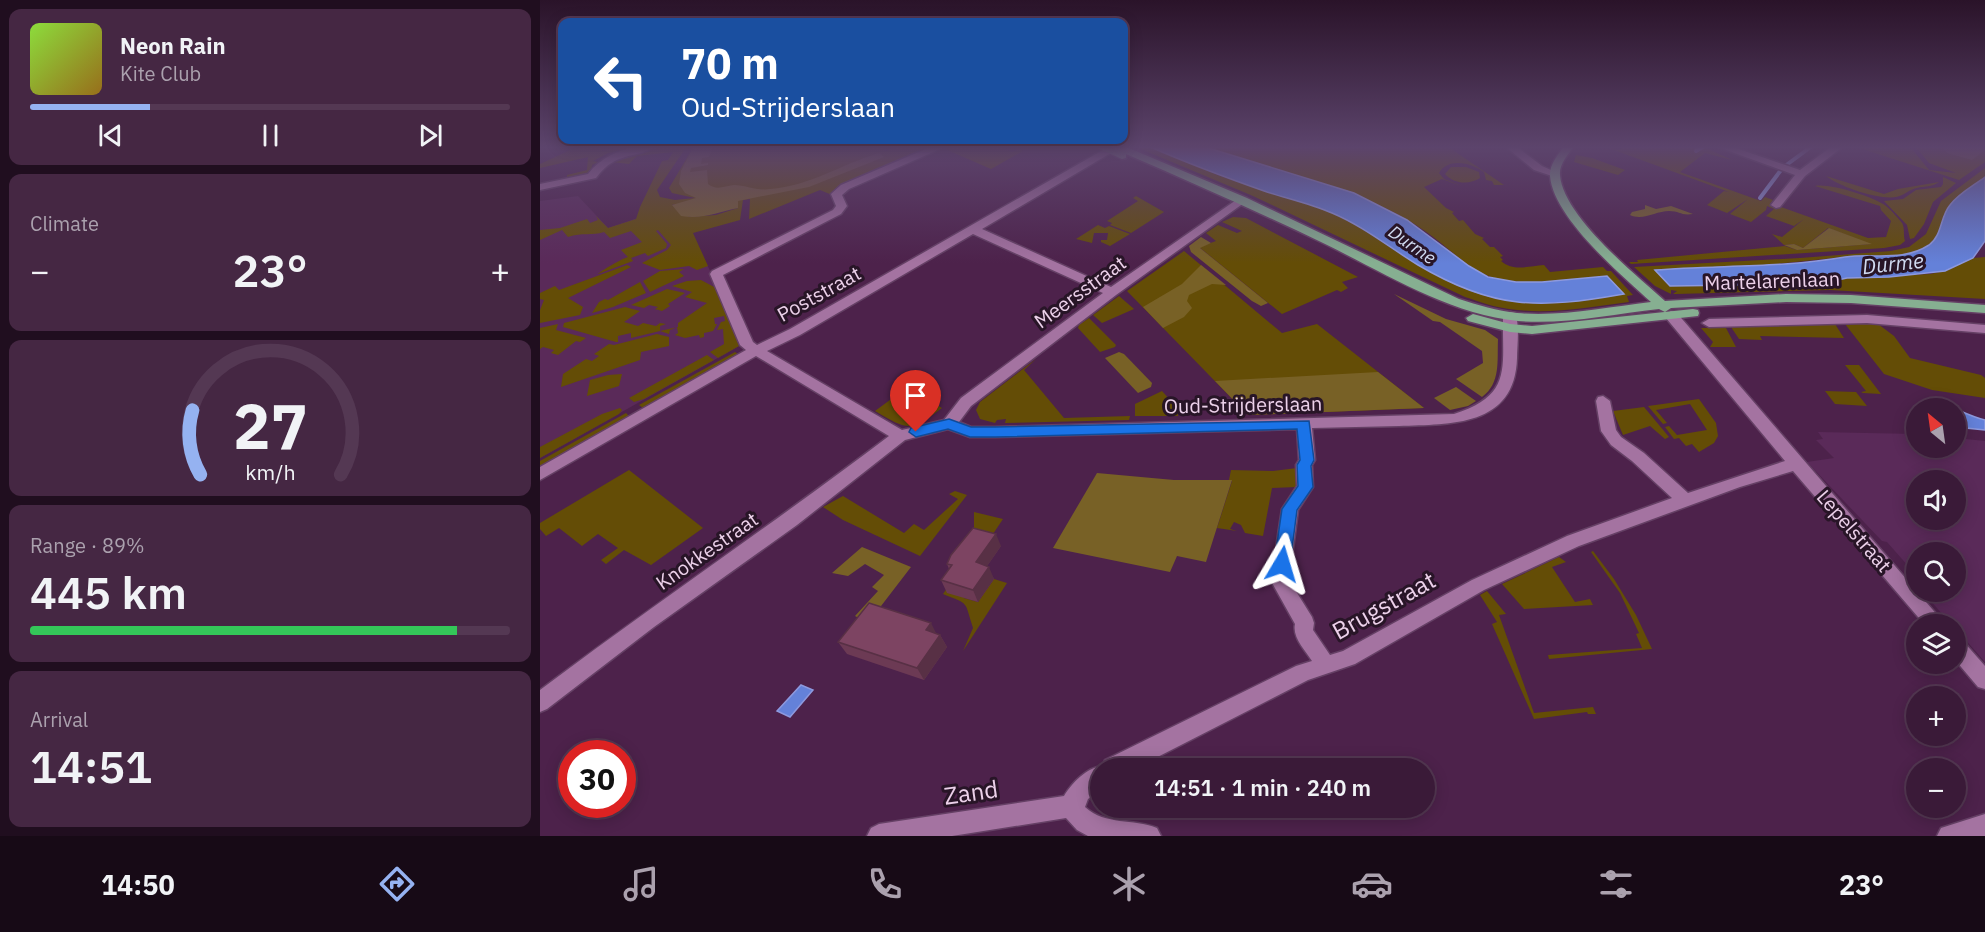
<!DOCTYPE html>
<meta charset="utf-8">
<style>
:root{--surface:#3a1a38;--page:#452743;--text:#f1f3f6;--muted:#aba1ae;--line:#543853;--accent:#95b2f1}
body{margin:0;font-family:"IBM Plex Sans",sans-serif;background:var(--page);color:var(--text);height:100vh;display:flex;flex-direction:column;font-size:22px;white-space:nowrap}
*{box-sizing:border-box;margin:0}
p{font-size:20px;color:var(--muted)}
.icon{flex:none;width:33px;height:33px;fill:none;stroke:currentColor;stroke-width:2;stroke-linecap:round;stroke-linejoin:round}
.map{position:relative;flex:1;overflow:hidden}
.details{display:flex;flex-direction:column;gap:9px;padding:9px;background:#200e1f;width:540px}
.details>*{flex:none}
.top-card{position:absolute;left:18px;top:18px;width:570px;height:126px;border-radius:12px;box-shadow:0 3px 15px #0003,0 0 0 2px var(--line);background:#1a4fa0;color:#fff;overflow:hidden}
.needle{width:39px;rotate:331deg}
.tools{position:absolute;left:1366px;top:398px;display:grid;gap:12px}
.tools a{display:grid;place-items:center;width:60px;height:60px;border-radius:50%;background:var(--surface);box-shadow:0 3px 15px #0003,0 0 0 2px var(--line);font-size:30px}
.speed{position:absolute;left:18px;top:740px;display:flex;gap:12px;font-size:30px;font-weight:700;text-align:center}
.speed>*{display:grid;place-content:center;width:78px;height:78px;border-radius:50%;background:var(--surface);box-shadow:0 3px 15px #0003,0 0 0 2px var(--line);line-height:1}
.speed .limit{border:9px solid #d22;background:#fff;color:#111}
.pin{position:absolute;display:grid;place-items:center;width:51px;height:51px;color:#fff;margin:-62px -26px;border-radius:50% 50% 50% 0;rotate:-45deg;box-shadow:0 0 6px #0007}
.pin .icon{rotate:45deg}
.me{position:absolute;width:66px;margin:-33px;rotate:7deg;stroke-linejoin:round;filter:drop-shadow(0 0 4px #0008)}
.turn{display:flex;align-items:center;gap:21px;height:126px;padding:0 24px;font-size:27px}
.turn .icon{width:78px;height:78px;stroke-width:2.5}
.turn b{display:block;font-size:42px;line-height:51px}
.big{font-size:45px;font-weight:600;line-height:1.1}
.details .card{flex:1;display:flex;flex-direction:column;justify-content:center;gap:9px;min-width:0;padding:0 21px;border-radius:12px;background:var(--page)}
.details .dial{align-items:center;gap:0}
.dial svg{height:156px;overflow:visible;fill:none;stroke:var(--line);stroke-width:7;stroke-linecap:round;text-anchor:middle}
.dial text{fill:var(--text);stroke:none}
.song{display:flex;align-items:center;gap:18px}
.cover{width:72px;height:72px;border-radius:9px;background:linear-gradient(135deg,hsl(90 70% 55%),hsl(40 70% 35%))}
.played{height:6px;border-radius:3px;background:linear-gradient(90deg,var(--accent) 25%,var(--line) 25%)}
.keys{display:flex;justify-content:space-around;direction:ltr}
.heat{display:flex;justify-content:space-between;align-items:center;font-size:33px;direction:ltr}
.charge{height:9px;border-radius:4px;background:linear-gradient(90deg,#34c759 89%,var(--line) 0)}
.trip{position:absolute;left:550px;top:758px;width:345px;height:60px;border-radius:30px;background:var(--surface);box-shadow:0 3px 15px #0003,0 0 0 2px var(--line);font-weight:600;line-height:60px;text-align:center}
.menu{display:flex;height:96px;justify-content:space-around;align-items:center;background:#170a16;color:var(--muted)}
.menu .icon{width:42px;height:42px}
.menu .active{color:var(--accent)}
.menu b{font-size:27px;color:var(--text)}
main{display:flex;flex:1;min-height:0}
.map>svg:first-child{display:block}
.built{fill:#5a2a59;fill-rule:evenodd}
.green{fill:#644d06;fill-rule:evenodd}
.forest{fill:#786126}
.water{fill:#6481d9;stroke:#8d99de;stroke-width:1.5}
.lines{fill:none;stroke-linecap:round;stroke-linejoin:round}
.stream{stroke:#8d99de;stroke-width:4}
.minor-casing{stroke:#654065;stroke-width:3}
.major-casing{stroke:#654065;stroke-width:3}
.minor{fill:#a473a1;fill-rule:evenodd}
.major{fill:#86af91;fill-rule:evenodd}
.wall{fill:#6c3a54}
.shaded-wall{fill:#583045}
.building{fill:#7d4462;stroke:#583045;stroke-width:1.5}
.route{fill:#1a73e8;stroke:#114b97;stroke-width:1.5}
.labels{text-anchor:middle;stroke-width:6;stroke-linejoin:round;paint-order:stroke}
.far-water-label{font-size:18px;font-style:italic;fill:#d0daf1;stroke:#281527}
.street-label{font-size:20px;fill:#ecd1ea;stroke:#281527}
.water-label{font-size:21px;font-style:italic;fill:#d0daf1;stroke:#281527}
.near-street-label{font-size:24px;fill:#ecd1ea;stroke:#281527}
</style>
<main>
<section class="details">
<div class="card">
<div class="song"><i class="cover"></i><div><b>Neon Rain</b><p>Kite Club</p></div></div>
<div class="played"></div>
<div class="keys"><svg class="icon" aria-label="previous" viewBox="0 0 24 24"><path d="M18 5L8 12l10 7zM5 5v14"/></svg><svg class="icon" aria-label="pause" viewBox="0 0 24 24"><path d="M8 5v14M16 5v14"/></svg><svg class="icon" aria-label="next" viewBox="0 0 24 24"><path d="M6 5l10 7-10 7zM19 5v14"/></svg></div>
</div>
<div class="card"><p>Climate</p>
<div class="heat"><a>−</a><b class="big">23°</b><a>+</a></div>
</div>
<div class="card dial"><svg viewBox="0 0 100 80">
<path d="M14 69A42 42 0 1 1 86 69"/>
<path d="M14 69A42 42 0 0 1 10 36" stroke="#95b2f1"/>
<text x="50" y="56" font-size="32" font-weight="700">27</text>
<text x="50" y="72" font-size="11">km/h</text>
</svg></div>
<div class="card"><p>Range · 89%</p><b class="big">445 km</b><div class="charge"></div></div>
<div class="card"><p>Arrival</p><b class="big">14:51</b></div>
</section>
<div class="map">
<svg width="1445" height="836" viewBox="0 0 1445 836">
<rect width="100%" height="100%" fill="#4d224b"/>
<g class="built">
<polygon points="38,196 68,228 101,217 152,233 172,275 184,312 199,346 0,458 0,201"/>
<path d="M1372,427L1377,428V447H1416V438L1445,441V662L1416,629V624H1411L1382,591H1416V552H1377V576L1347,542L1342,541L1267,462L1294,458L1276,440L1283,439L1278,432L1375,434ZM1377,480H1416V519H1377Z"/>
</g>
<g class="green">
<polygon points="39,146 62,146 62,151 88,146 87,149 68,153 53,161 58,162 52,165 51,172 27,180 27,175 47,170 48,157 0,168 0,164"/>
<path d="M120,146H147L117,190L120,197L135,200L155,198L132,193L129,188L154,146H341L345,151L363,146H399L292,195L280,190L209,219L210,199L203,200L200,220L153,233L168,266L157,270L149,266L120,270L102,263L127,250L131,245L118,230L116,231L127,244L126,248L108,256L105,253L91,258L93,261L58,274C61,271 81,259 88,257L81,250L102,242L91,231L70,238L64,232C52,236 42,232 28,237L22,230L0,240V230L20,228L47,219L50,223L58,220L56,216L68,228L96,219L100,207L122,161L128,160L133,152L97,156L89,164L72,162L88,153ZM136,204L198,208L176,215L149,217L132,205Z"/>
<polygon points="411,146 459,146 472,152 479,149 483,151 451,169 405,149"/>
<path d="M594,146C625,146 654,167 683,177C720,190 761,198 796,215C834,233 867,262 906,280C971,311 1015,305 1083,294L1067,276C1031,278 993,287 958,279C936,274 918,257 901,243C886,231 868,219 851,211C791,180 725,169 662,146H907L964,185H954L952,181L946,180L944,172C932,163 908,157 899,173L904,179L922,186L902,179L884,187L906,208L914,212L912,213L919,221L923,220L935,234L944,238L942,239L950,247H954L963,256L960,257L963,260L961,261C974,272 988,266 1004,265L1010,272L1063,267L1067,271H1071L1093,295L1087,296L1089,302C1050,307 1009,315 969,309C954,307 940,302 925,297L713,196Z"/>
<path d="M1063,146L1079,150L1084,146H1162L1192,160L1165,153L1140,172L1221,201L1225,197L1233,200L1230,204L1239,207L1262,182L1241,207L1328,238L1346,237L1351,221L1341,210L1340,206L1275,186C1290,183 1334,197 1346,206C1351,210 1358,218 1362,223C1365,228 1363,235 1365,241L1360,245L1344,248L1091,264L1089,262H1098L1097,260L1245,246L1257,250L1330,244L1288,228L1263,248L1254,244L1244,245L1232,234L1242,237L1264,219L1254,226L1226,216L1234,209L1227,206L1226,210L1211,222L1190,214L1208,199L1187,213L1167,205L1184,191L1189,192Z"/>
<polygon points="1313,146 1364,146 1372,149 1389,170 1416,173 1389,163 1375,146 1445,146 1445,162 1419,180"/>
<polygon points="1036,155 1052,158 1085,170 1078,175 1034,162"/>
<path d="M911,167H926L939,172L940,178C929,185 914,184 905,174Z"/>
<polygon points="1445,168 1445,177 1404,215 1396,240 1380,250 1363,256 1303,257 1208,267 1115,270 1201,286 1279,284 1307,278 1390,274 1405,271 1433,258 1445,257 1445,299 1290,290 1136,294 1133,294 1137,291 1131,290 1131,294 1115,286 1094,267 1260,258 1351,251 1369,247 1386,234 1401,201"/>
<path d="M1286,176L1344,194L1358,189L1399,182C1393,187 1385,186 1377,188C1369,189 1364,196 1356,197C1339,200 1300,187 1286,176Z"/>
<polygon points="1403,177 1416,183 1393,202 1384,224 1374,238 1370,239 1367,225 1344,201 1363,199 1376,190 1401,187 1403,184"/>
<polygon points="596,196 624,212 591,233 570,225 572,223 567,221 598,201 593,198"/>
<polygon points="693,217 706,218 818,277 802,282 808,288 801,292 797,290 742,314 659,247 676,241 666,233 678,225 697,233 702,231 682,222"/>
<polygon points="558,225 565,228 569,226 590,234 570,246 561,242 561,240 567,240 568,233 554,233 552,243 536,239"/>
<polygon points="644,251 742,333 777,324 884,408 708,415 587,291"/>
<polygon points="87,265 91,267 28,298 43,307 40,315 0,323 0,310 4,300 0,299 0,293 15,286 19,290"/>
<polygon points="144,269 139,272 144,276 110,292 103,281 120,271"/>
<polygon points="161,280 176,288 199,346 178,358 170,352 184,344 183,329 177,330 181,322 185,321 184,316 174,318 175,324 177,324 173,331 164,333 164,337 160,338 159,335 145,338 135,335 138,333 137,327 130,330 129,334 120,331 91,338 91,333 78,336 78,342 76,342 23,327 24,323 85,307 100,311 84,322 98,326 103,323 116,326 120,323 126,324 120,326 120,331 138,327 138,323 167,303 145,297 152,292 132,286 147,281"/>
<polygon points="100,282 106,293 73,307 52,313 59,302 65,299 68,300"/>
<polygon points="127,289 145,293 128,304 130,306 122,311 115,309 118,307 109,305 104,308 91,305"/>
<polygon points="579,296 594,309 562,323 553,315"/>
<polygon points="549,318 576,345 575,347 560,352 538,328 539,325"/>
<polygon points="18,324 16,330 46,338 40,342 36,341 18,355 11,353 14,350 3,347 0,349 0,328"/>
<polygon points="1295,324 1304,338 1220,336 1222,340 1199,339 1191,327"/>
<polygon points="1305,324 1338,324 1354,336 1370,358 1441,375 1445,378 1445,398 1392,390 1344,374"/>
<polygon points="1161,328 1186,328 1196,347 1170,347 1173,342"/>
<polygon points="117,334 129,337 129,346 101,352 100,360 21,387 23,374 46,359 52,361 59,356 54,354 69,344 74,345"/>
<polygon points="195,352 198,354 103,408 99,405"/>
<polygon points="167,355 174,360 104,399 94,402 89,398"/>
<polygon points="496,359 484,370 524,418 590,416 589,420 465,423 466,419 457,420 455,423 440,419 436,410 440,402"/>
<polygon points="1305,365 1319,365 1341,394 1323,393 1321,392 1326,391"/>
<polygon points="82,374 79,386 47,396 50,380 68,375"/>
<polygon points="622,391 638,409 638,416 595,416 595,404"/>
<polygon points="1285,391 1316,392 1327,406 1295,404"/>
<path d="M373,392L402,408C370,432 369,431 335,411L358,394L365,398Z"/>
<polygon points="1159,399 1176,423 1178,436 1174,443 1159,452 1152,444 1146,446 1139,438 1134,439 1125,427 1129,426 1137,435 1167,430 1150,404 1116,410 1127,423 1123,424 1108,406"/>
<polygon points="1104,407 1129,437 1125,439 1110,426 1083,435 1073,411"/>
<polygon points="80,408 82,410 79,414 0,458 0,447 62,414"/>
<polygon points="86,413 89,416 0,466 0,461"/>
<polygon points="757,468 757,487 732,488 723,536 705,533 701,525 694,522 690,529 697,531 677,528 692,481 689,480 691,470 733,471"/>
<polygon points="89,470 163,528 111,565 84,550 66,564 61,560 78,548 58,534 42,546 19,528 6,536 0,529 0,523"/>
<polygon points="415,491 427,495 380,556 303,520 283,507 303,496 364,533 374,524 384,530 418,499 409,494"/>
<polygon points="434,512 463,519 447,543 434,539"/>
<polygon points="1053,551 1074,579 1096,615 1112,649 1009,659 1008,655 1102,648 1096,634 1099,633 1080,593 1051,552"/>
<polygon points="1019,557 1026,562 1012,567 1035,602 1050,599 1053,605 984,609 962,584"/>
<path d="M415,577L424,598L438,602L454,579L467,583L423,651L433,628C424,600 430,605 403,594Z"/>
<polygon points="947,591 966,614 959,615 994,713 1053,707 1056,714 1048,714 1047,712 994,719 952,624 957,622 940,595"/>
</g>
<g class="forest">
<path d="M154,146H173L169,157L162,158L161,164L168,163V165L151,168L150,172L167,170L168,184C177,191 184,186 194,185C205,185 217,191 230,189C270,186 302,164 339,153L344,157L269,187L198,201V208C178,212 162,220 141,216L132,205L156,198L145,193L139,184L141,171Z"/>
<polygon points="1401,146 1445,146 1445,150 1432,160 1407,153"/>
<path d="M1105,205L1116,209L1131,206L1153,214C1141,216 1140,211 1129,211C1116,211 1103,221 1090,215L1092,212L1105,209Z"/>
<polygon points="1289,228 1332,244 1257,250 1244,245 1254,244 1263,248"/>
<polygon points="661,237 671,243 660,248 728,303 721,306 712,301 651,252 649,246"/>
<polygon points="661,265 686,285 672,284 649,295 647,301 652,308 644,317 623,328 603,307 642,284"/>
<path d="M854,294L906,319L945,330L958,339C957,361 961,383 942,397L916,379L943,363L942,351L900,322L893,321Z"/>
<polygon points="579,352 584,354 612,383 611,387 598,393 565,358"/>
<polygon points="838,372 884,408 708,415 675,381"/>
<polygon points="916,387 936,401 928,406 910,410 894,398"/>
<polygon points="557,473 634,480 692,480 666,562 637,556 630,572 513,548"/>
<polygon points="322,547 371,567 328,623 315,616 338,591 332,587 344,575 325,564 308,576 292,573"/>
</g>
<g class="water">
<path d="M608,146H662L814,193L867,220L929,266L948,277L976,282H1002L1067,276L1084,294C999,309 954,310 878,265C850,248 823,226 792,213C771,204 749,199 727,192C687,178 647,163 608,146Z"/>
<path d="M1445,177V241L1433,258L1405,271L1349,277L1307,278L1279,284L1130,286L1115,270C1178,265 1242,268 1305,257C1334,253 1363,262 1389,245C1402,236 1400,217 1410,205C1419,193 1433,186 1445,177Z"/>
<path d="M1395,401C1412,406 1428,416 1445,420V430L1416,427V408H1387L1384,402Z"/>
<polygon points="261,685 273,690 250,717 237,711"/>
</g>
<g class="lines">
<g class="stream">
<polyline points="1156,151 1164,146"/>
<polyline points="1245,166 1272,146"/>
<polyline points="1220,198 1241,170"/>
</g>
<defs>
<g id="minor">
<path d="M97,146H117C94,160 77,150 56,178L0,190V184L48,174C61,157 78,151 97,146Z"/>
<path d="M393,146H407L309,189L302,195L307,206L301,214L183,275L213,342L217,345L250,329L570,146L581,147L442,229L571,287L699,198L703,197L708,200L576,295L431,406L419,422L431,427H455L914,414C973,395 962,368 963,316L970,312L975,313C980,325 977,346 977,358C975,427 911,424 859,426C830,427 801,427 772,428L775,460L772,465L773,487L758,510L749,580L772,617L774,623L773,630L790,655L803,651L932,580L1027,536L1132,498L1092,461L1071,445L1061,431L1056,401L1058,397L1063,396L1070,401L1076,430L1081,437L1104,453L1148,493L1245,461L1126,318L1124,315L1131,311L1136,312L1405,624H1384L1253,471L1200,487L1039,546L944,590L815,664L768,680L596,768H561V789L548,799L545,807C566,826 593,818 617,828L621,836H548L537,830L526,818L412,836H327L331,828L339,824L524,796C532,783 547,767 563,766L565,760L756,666L772,661C765,650 752,637 755,624L731,581L742,509L757,486L756,465L759,460L757,429L455,437H430L408,429L365,440L257,525L114,627L7,709L0,712V690C115,604 234,523 349,436L216,356L0,480V467L206,350L200,345L170,274L172,271L293,210L296,206L291,194L301,185ZM433,234L563,293L421,398L404,420L362,430L227,351L260,335Z"/>
<polygon points="976,146 1002,166 1020,174 1015,177 994,170 966,147"/>
<polygon points="1175,146 1190,146 1260,170 1292,146 1304,146 1265,176 1240,207 1236,208 1231,205 1255,175"/>
<polygon points="1327,315 1445,325 1445,333 1327,323 1169,327 1162,323 1169,319"/>
<polygon points="1416,638 1423,641 1445,666 1445,689 1438,687 1416,661"/>
<polygon points="1445,814 1445,836 1397,836 1401,828"/>
</g>
<g id="major">
<path d="M553,146H567L576,150L570,146H584L707,198L919,299C938,305 957,311 977,313C1021,317 1068,307 1111,302C1081,275 1013,217 1010,176C1009,165 1018,155 1024,146H1034C1028,155 1019,164 1020,175C1023,216 1095,274 1125,301L1246,294L1311,295L1445,305V313L1311,303L1246,302L1131,308L1125,312L1119,309C1073,314 1024,325 978,321C908,314 843,272 781,242C716,211 651,182 586,154V158L582,159Z"/>
<polygon points="1153,309 1158,310 1159,313 1158,316 992,334 970,332 928,321 926,318 933,314 970,324 992,326"/>
</g>
</defs>
<use href="#minor" class="minor-casing"/>
<use href="#major" class="major-casing"/>
<use href="#minor" class="minor"/>
<use href="#major" class="major"/>
</g>
<g class="wall">
<polygon points="461,546 447,566 454,579 438,602 407,593 401,580 409,569 407,564"/>
<polygon points="397,634 400,635 407,647 384,680 307,654 298,642"/>
</g>
<g class="shaded-wall">
<polygon points="0,146 13,146 12,148 0,149"/>
<polygon points="456,534 461,546 441,575 436,562"/>
<polygon points="449,567 454,579 438,602 433,590"/>
<polygon points="391,623 397,635 386,630"/>
<polygon points="400,635 407,647 384,680 377,668"/>
</g>
<g class="building">
<polygon points="433,528 456,534 436,562 449,567 433,590 401,580 412,565 407,564 411,555"/>
<polygon points="329,603 391,623 386,630 400,635 377,668 298,642"/>
</g>
<linearGradient id="sky" x2="0" y2="1"><stop stop-color="#2a1329"/><stop offset="0.56" stop-color="#5c446c"/><stop offset="1" stop-color="#5c446c" stop-opacity="0"/></linearGradient>
<rect width="1445" height="263" fill="url(#sky)"/>
<polygon class="route" points="409,419 431,427 455,427 769,421 774,460 771,466 773,487 757,510 750,564 748,568 742,570 737,568 734,564 742,509 758,486 757,465 760,460 757,429 455,437 430,437 408,429 376,437 369,432 371,428"/>
<g class="labels">
<g class="far-water-label">
<text transform="translate(872 245) rotate(35)" y="6">Durme</text>
</g>
<g class="street-label">
<text transform="translate(1232 281) rotate(-2)" y="7">Martelarenlaan</text>
<text transform="translate(540 292) rotate(-36)" y="7">Meersstraat</text>
<text transform="translate(279 294) rotate(-29)" y="7">Poststraat</text>
<text transform="translate(703 405) rotate(-1)" y="7">Oud-Strijderslaan</text>
<text transform="translate(1314 531) rotate(49)" y="7">Lepelstraat</text>
<text transform="translate(167 551) rotate(-35)" y="7">Knokkestraat</text>
</g>
<g class="water-label">
<text transform="translate(1353 264) rotate(-6)" y="7">Durme</text>
</g>
<g class="near-street-label">
<text transform="translate(844 606) rotate(-29)" y="8">Brugstraat</text>
<text transform="translate(431 793) rotate(-8)" y="8">Zand</text>
</g>
</g>
</svg>
<div class="tools">
<a><svg class="needle" viewBox="-14 -14 28 28"><path d="M0-13l5 13h-10z" fill="#e53935"/><path d="M0 13l5-13h-10z" fill="#aba1ae"/></svg></a>
<a><svg class="icon" aria-label="sound" viewBox="0 0 24 24"><path d="M4 9h4l5-4v14l-5-4H4zM17 9q2 3 0 6"/></svg></a>
<a><svg class="icon" aria-label="search" viewBox="0 0 24 24"><circle cx="10" cy="10" r="6"/><path d="M15 15l6 6"/></svg></a>
<a><svg class="icon" aria-label="layers" viewBox="0 0 24 24"><path d="M12 4l9 5-9 5-9-5zM3 14l9 5 9-5"/></svg></a>
<a>+</a>
<a>−</a>
</div>
<div class="speed"><div class="limit">30</div></div>
<div class="pin" style="left:376px;top:432px;background:#d93025"><svg class="icon" aria-label="arrive" viewBox="0 0 24 24"><path d="M6 21V4h12l-3 4 3 4H6"/></svg></div>
<svg class="me" style="left:742px;top:564px" viewBox="-20 -20 40 40"><path d="M0-17L14 15 0 8-14 15z" fill="#1a73e8" stroke="#fff" stroke-width="4"/></svg>
<div class="trip">14:51 · 1 min · 240 m</div>
<div class="top-card">
<div class="turn"><svg class="icon" aria-label="left" viewBox="0 0 24 24"><path d="M17 20v-9H6M10 6l-5 5 5 5"/></svg><div><b>70 m</b>Oud-Strijderslaan</div></div>
</div>
</div>
</main>
<nav class="menu">
<b>14:50</b>
<svg class="icon active" aria-label="directions" viewBox="0 0 24 24"><path d="M12 3l9 9-9 9-9-9zM9 14v-3h6M13 9l2 2-2 2"/></svg>
<svg class="icon" aria-label="music" viewBox="0 0 24 24"><path d="M9 18V5l10-2v13"/><circle cx="6" cy="18" r="3"/><circle cx="16" cy="16" r="3"/></svg>
<svg class="icon" aria-label="phone" viewBox="0 0 24 24"><path d="M5 4h4l2 5-3 2q2 4 5 5l2-3 5 2v4C11 20 4 13 5 4z"/></svg>
<svg class="icon" aria-label="climate" viewBox="0 0 24 24"><path d="M12 3v18M4 7l16 10M4 17L20 7"/></svg>
<svg class="icon" aria-label="car" viewBox="0 0 24 24"><path d="M5 17H2v-5l4-1 3-4h7l3 4 3 1v5h-3M9 17h6M6 11h13"/><circle cx="7" cy="17" r="2"/><circle cx="17" cy="17" r="2"/></svg>
<svg class="icon" aria-label="filters" viewBox="0 0 24 24"><path d="M4 7h16M4 17h16"/><circle cx="9" cy="7" r="2"/><circle cx="15" cy="17" r="2"/></svg>
<b>23°</b>
</nav>
